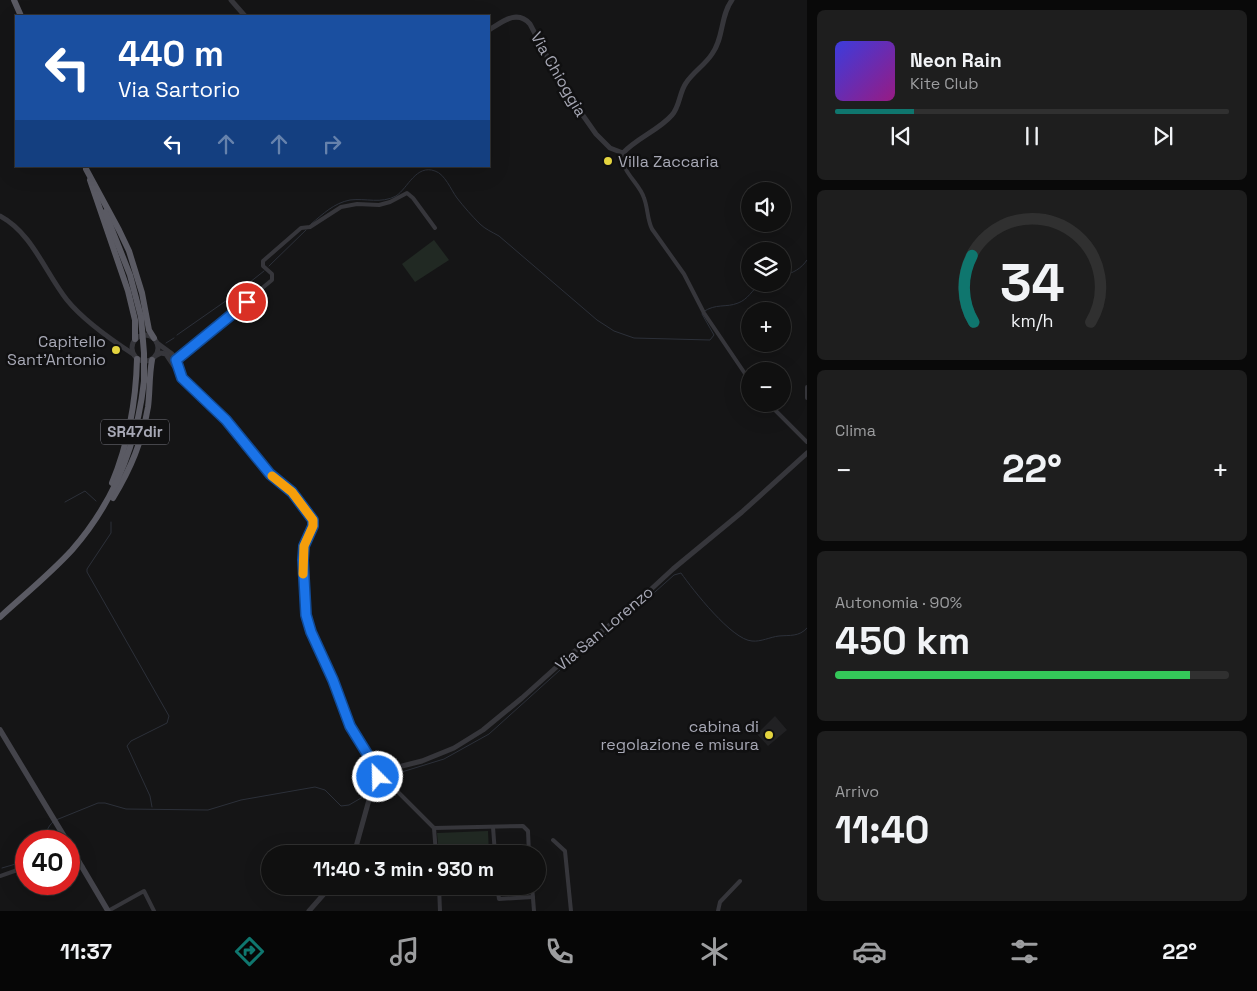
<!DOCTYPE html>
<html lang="it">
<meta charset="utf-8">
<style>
:root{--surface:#101010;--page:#1e1e1e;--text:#f1f3f6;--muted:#9c9d9f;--line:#303030;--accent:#0f766e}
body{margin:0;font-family:"Space Grotesk",sans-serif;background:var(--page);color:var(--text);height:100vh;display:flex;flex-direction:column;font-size:19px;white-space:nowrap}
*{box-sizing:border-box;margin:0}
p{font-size:16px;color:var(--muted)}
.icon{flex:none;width:28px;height:28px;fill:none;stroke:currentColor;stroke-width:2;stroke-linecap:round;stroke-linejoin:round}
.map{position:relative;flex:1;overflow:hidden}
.sheet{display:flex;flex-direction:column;gap:10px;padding:10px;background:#090909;width:450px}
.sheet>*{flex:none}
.top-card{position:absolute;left:15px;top:15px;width:475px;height:152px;border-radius:0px;box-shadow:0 5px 20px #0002,0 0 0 1px var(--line);background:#1a4fa0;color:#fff;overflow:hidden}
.fabs{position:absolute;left:741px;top:182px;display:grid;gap:10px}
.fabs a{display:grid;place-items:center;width:50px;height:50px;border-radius:50%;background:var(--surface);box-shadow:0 5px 20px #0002,0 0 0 1px var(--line);font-size:25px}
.speed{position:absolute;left:15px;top:830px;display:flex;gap:10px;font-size:25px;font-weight:700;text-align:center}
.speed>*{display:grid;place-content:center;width:65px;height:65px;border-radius:50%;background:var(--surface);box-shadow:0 5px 20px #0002,0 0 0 1px var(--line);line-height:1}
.speed .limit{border:8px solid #d22;background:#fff;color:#111}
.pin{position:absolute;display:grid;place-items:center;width:42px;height:42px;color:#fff;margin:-21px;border:2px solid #fff;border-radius:50%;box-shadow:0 1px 5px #0007}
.me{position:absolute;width:55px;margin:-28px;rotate:337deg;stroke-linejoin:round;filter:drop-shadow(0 0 4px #0008)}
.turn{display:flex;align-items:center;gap:18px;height:105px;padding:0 20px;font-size:22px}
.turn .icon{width:65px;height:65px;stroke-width:2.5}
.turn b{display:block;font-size:35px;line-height:42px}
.lanes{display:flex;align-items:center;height:48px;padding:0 20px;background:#0003;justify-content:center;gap:25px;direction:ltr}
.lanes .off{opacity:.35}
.big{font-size:38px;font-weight:700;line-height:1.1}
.sheet .card{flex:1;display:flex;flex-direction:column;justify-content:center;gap:8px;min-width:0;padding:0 18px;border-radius:8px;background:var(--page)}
.sheet .dial{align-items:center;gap:0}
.dial svg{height:130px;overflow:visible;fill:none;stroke:var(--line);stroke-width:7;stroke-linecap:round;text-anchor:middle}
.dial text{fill:var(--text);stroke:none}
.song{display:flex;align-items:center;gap:15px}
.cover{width:60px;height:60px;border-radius:8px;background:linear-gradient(135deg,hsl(240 70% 55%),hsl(310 70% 35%))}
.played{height:5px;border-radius:2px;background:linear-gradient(90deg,var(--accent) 20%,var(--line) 20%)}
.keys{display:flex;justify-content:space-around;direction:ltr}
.heat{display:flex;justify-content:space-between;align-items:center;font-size:28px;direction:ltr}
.charge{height:8px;border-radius:4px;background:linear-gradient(90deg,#34c759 90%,var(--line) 0)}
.trip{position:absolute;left:261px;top:845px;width:285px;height:50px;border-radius:25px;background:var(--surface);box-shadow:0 5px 20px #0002,0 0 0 1px var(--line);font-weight:700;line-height:50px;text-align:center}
.menu{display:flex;height:80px;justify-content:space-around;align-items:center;background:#060606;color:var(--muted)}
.menu .icon{width:35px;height:35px}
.menu .selected{color:var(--accent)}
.menu b{font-size:22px;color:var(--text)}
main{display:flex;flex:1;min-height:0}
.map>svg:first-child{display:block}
.built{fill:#212123}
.green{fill:#212923}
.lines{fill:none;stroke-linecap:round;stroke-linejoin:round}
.stream{stroke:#2c3039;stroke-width:1}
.minor{stroke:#36363b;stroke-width:4}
.tertiary{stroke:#36363b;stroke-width:5}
.secondary{stroke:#44444b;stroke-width:5.5}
.trunk{stroke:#5a5a63;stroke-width:6}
.trunk-bridge{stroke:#5a5a63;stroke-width:6}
.route-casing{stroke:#114b97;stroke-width:12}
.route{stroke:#1a73e8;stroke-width:9}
.slow{stroke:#f59e0b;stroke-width:9}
.poi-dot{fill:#e4d43f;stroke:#101011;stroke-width:2}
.labels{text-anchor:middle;stroke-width:5;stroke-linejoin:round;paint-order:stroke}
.shield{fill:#101011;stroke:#7a7a84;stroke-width:1}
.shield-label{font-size:15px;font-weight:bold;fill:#a7a8b5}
.street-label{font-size:16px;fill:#a7a8b5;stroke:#101011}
.poi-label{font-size:16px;fill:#a7a8b5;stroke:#101011;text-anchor:end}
</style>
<main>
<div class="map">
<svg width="807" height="911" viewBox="0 0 807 911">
<rect width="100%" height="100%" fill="#151516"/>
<polygon class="built" points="775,716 787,730 768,746 757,734"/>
<g class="green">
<polygon points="434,240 449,260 415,282 402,264"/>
<polygon points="488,831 489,854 439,854 437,833"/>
</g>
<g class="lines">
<g class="stream">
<path d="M311,224C323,214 334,203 350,200C366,198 381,204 396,196C408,188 416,164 435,171C445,174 451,190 457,198C464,207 472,216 480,224C485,229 492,232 499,236L597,320L614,331L634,338L710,340L714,335L702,314L703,312C716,303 726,308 738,303C747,300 753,290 759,284"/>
<polyline points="269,266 306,230"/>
<path d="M782,276C793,273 801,269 807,260"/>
<polyline points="177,335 230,298 264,271"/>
<polyline points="166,343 174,338"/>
<polyline points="65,502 85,491 96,501"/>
<polyline points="111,522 111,533 87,569 87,572 169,716 167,723 131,741 127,746 150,796 152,807"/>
<path d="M392,775L444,759L489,734L570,661L618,625L674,575L681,573C693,590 732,640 752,641C761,642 770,637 779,636C790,635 799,637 807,628"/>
<polyline points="56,820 98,803 105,803 126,809 208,810 241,800 315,787 325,790 341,806 349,805 368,794"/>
<path d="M48,841C45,834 47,827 53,822"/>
<polyline points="2,868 26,861"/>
</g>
<g class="minor">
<path d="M623,153C620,172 639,182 644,198C648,208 647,219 652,229L684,274L704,313L750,381"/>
<polyline points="172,361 178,358 272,280 272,274 263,266 263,261 301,228 310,227 341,207 357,204 379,205 390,202 407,193 413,198 435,228"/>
<polyline points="807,387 807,398"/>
<polyline points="769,404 807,442"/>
<polyline points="384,778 434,828 523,826 528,831 529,854"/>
<polyline points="493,827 495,854"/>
<polyline points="434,828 436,854"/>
<polyline points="553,840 565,851 571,911"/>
<polyline points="69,861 76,865 83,867"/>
<polyline points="0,876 26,867"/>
<polyline points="439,886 440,911"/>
<polyline points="497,886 499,899 533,897"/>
<polyline points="532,886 534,911"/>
<polyline points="108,911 144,891 154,911"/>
<polyline points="718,911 720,902 740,881"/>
</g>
<g class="tertiary">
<polyline points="231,0 245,16"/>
<path d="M489,30C502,22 517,9 530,24L563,87L596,134L610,148L623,153C637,138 659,130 672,115C680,106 679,93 686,83C693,72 705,65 712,54C724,38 720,16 732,0"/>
<path d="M0,216C32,233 45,272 67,300C84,321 110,339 133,354"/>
<circle cx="145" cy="348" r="13"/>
<polyline points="157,343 172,354 182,378 225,420 270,474 292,492 313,520 313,526 304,546 303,560 306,615 311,631 333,680 350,726 379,773"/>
<polyline points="157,355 161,353 166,354 174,366"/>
<circle cx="381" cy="776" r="3.5"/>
<polyline points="384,773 390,769 422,761 454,748 483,730 522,698 571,654 622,616 673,569 742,512 807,453"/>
<polyline points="354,854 372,789 378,778"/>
<polyline points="309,911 331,886"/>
</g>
<g class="secondary">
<polyline points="0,730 67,841"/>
<polyline points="69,845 108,911"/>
</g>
<g class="trunk">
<polyline points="14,0 21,16"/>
<polyline points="86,169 119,230 129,251 142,293 149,330 154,338"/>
<polyline points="90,180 128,291 135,320 135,339"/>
<polyline points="105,212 130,275 141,317"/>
<path d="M112,483C128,444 136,402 137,359"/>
<path d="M113,498C131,468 142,442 148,407C150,392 149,376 152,360"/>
<path d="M0,617C24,595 50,574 72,550C114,502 137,444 144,381"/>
</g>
<polyline class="trunk-bridge" points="141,317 144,353 144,381"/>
</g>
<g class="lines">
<defs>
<polyline id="route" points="247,302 176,360 182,378 226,420 270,474 292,492 313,520 313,526 304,546 303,560 306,615 311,632 333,680 350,726 379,773 378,777"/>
</defs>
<use href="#route" class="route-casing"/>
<use href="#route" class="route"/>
<polyline class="slow" points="272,476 292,492 313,520 313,526 304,546 303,574"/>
</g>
<g class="poi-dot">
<circle cx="608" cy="161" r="5"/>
<circle cx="116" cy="350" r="5"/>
<circle cx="769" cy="735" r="5"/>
</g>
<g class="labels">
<rect class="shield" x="101" y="419.5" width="68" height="25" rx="4"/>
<g class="shield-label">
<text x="135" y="437">SR47dir</text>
</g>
<g class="street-label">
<text transform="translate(559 74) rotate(60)" y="6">Via Chioggia</text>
<text transform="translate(604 628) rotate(-40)" y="6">Via San Lorenzo</text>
</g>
<g class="poi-label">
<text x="618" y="167" text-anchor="start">Villa Zaccaria</text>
<text x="106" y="347">Capitello<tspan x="106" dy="18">Sant'Antonio</tspan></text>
<text x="759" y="732">cabina di<tspan x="759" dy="18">regolazione e misura</tspan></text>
</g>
</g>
</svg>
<div class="fabs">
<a><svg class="icon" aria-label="sound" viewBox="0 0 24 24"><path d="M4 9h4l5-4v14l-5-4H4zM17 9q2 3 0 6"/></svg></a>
<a><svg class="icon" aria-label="layers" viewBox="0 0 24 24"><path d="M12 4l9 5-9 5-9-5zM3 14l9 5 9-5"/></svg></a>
<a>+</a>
<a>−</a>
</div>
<div class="speed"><div class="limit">40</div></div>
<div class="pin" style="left:247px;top:302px;background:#d93025"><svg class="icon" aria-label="arrive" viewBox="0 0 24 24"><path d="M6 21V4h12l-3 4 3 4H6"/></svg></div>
<svg class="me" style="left:378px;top:777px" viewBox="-20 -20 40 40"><circle r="17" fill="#1a73e8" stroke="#fff" stroke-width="3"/><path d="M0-11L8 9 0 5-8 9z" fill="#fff"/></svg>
<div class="trip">11:40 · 3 min · 930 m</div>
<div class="top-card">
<div class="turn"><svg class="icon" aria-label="left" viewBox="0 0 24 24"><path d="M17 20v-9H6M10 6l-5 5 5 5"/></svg><div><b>440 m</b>Via Sartorio</div></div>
<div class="lanes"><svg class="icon" aria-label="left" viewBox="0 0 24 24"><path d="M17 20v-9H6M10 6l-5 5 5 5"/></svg><svg class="icon off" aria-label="ahead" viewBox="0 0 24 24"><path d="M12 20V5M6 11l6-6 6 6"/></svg><svg class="icon off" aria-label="ahead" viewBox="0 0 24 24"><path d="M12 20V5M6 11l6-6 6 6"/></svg><svg class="icon off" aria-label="right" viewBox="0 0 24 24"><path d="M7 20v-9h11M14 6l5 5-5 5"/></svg></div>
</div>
</div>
<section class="sheet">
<div class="card">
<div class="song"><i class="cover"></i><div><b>Neon Rain</b><p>Kite Club</p></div></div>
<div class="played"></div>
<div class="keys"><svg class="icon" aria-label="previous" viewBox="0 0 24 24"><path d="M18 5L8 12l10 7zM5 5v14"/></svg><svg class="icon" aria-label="pause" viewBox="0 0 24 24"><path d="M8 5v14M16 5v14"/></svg><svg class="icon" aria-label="next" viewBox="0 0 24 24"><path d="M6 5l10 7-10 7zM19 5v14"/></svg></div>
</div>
<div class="card dial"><svg viewBox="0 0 100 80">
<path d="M14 69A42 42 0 1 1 86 69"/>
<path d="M14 69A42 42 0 0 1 13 28" stroke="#0f766e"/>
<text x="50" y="56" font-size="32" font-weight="700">34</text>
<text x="50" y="72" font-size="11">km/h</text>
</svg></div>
<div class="card"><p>Clima</p>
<div class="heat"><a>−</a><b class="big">22°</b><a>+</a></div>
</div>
<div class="card"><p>Autonomia · 90%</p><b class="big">450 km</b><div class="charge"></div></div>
<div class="card"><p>Arrivo</p><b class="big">11:40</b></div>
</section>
</main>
<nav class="menu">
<b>11:37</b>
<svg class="icon selected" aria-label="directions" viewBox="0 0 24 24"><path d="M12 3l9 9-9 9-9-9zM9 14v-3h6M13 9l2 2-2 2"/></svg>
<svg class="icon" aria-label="music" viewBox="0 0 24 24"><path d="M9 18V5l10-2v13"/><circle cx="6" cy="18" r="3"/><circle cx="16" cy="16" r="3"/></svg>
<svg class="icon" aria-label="phone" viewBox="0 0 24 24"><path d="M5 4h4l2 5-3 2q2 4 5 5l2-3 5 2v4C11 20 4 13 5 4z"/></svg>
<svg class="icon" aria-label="climate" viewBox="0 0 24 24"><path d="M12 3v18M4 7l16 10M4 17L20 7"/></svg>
<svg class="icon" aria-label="car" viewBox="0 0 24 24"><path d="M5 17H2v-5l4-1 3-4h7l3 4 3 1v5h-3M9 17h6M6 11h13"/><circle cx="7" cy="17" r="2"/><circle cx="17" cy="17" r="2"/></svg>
<svg class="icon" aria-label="filters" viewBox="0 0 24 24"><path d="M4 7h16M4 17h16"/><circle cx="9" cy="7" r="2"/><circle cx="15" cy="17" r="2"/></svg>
<b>22°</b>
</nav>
